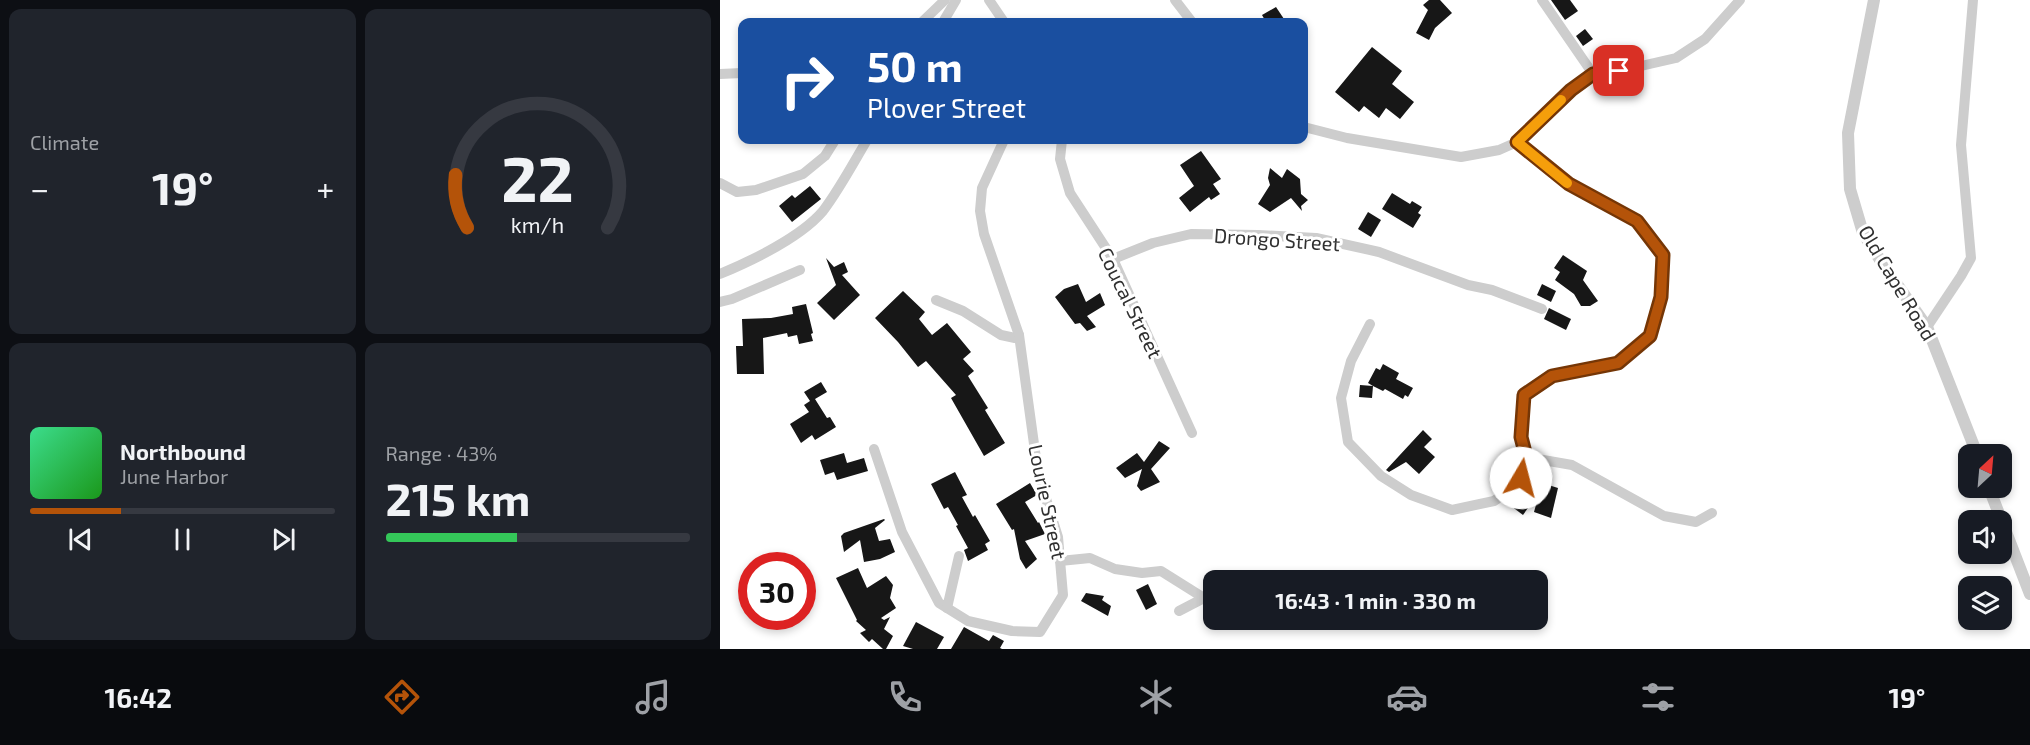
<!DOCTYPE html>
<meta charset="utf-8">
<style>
:root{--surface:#171b24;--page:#20242c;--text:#f1f3f6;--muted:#9ea1a6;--line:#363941;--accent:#b45309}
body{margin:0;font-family:"Exo 2",sans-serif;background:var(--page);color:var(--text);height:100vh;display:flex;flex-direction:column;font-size:22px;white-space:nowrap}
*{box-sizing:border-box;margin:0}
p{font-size:20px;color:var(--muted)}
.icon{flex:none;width:33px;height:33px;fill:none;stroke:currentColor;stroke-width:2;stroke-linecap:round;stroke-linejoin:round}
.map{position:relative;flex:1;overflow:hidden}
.side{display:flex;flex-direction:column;gap:9px;padding:9px;background:#0d0f14;width:720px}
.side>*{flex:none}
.banner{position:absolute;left:18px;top:18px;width:570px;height:126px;border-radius:12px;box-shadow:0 3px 9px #0003;background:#1a4fa0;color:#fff;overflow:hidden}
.needle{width:39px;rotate:26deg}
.controls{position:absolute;left:1238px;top:444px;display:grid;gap:12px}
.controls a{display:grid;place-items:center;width:54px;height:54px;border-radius:12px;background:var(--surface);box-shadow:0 3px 9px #0003;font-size:30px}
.speed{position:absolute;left:18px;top:552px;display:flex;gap:12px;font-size:30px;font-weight:700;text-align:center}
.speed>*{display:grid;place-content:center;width:78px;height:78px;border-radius:50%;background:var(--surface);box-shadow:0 3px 9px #0003;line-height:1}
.speed .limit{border:9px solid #d22;background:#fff;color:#111}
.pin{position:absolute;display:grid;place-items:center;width:51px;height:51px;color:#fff;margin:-26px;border-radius:12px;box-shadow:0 3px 9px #0006}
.me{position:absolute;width:66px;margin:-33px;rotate:8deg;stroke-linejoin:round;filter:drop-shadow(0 0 4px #0008)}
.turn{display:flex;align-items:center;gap:21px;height:126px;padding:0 30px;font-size:27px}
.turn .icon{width:78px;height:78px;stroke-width:2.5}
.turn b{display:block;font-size:42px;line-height:51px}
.big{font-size:45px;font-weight:700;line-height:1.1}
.side .tile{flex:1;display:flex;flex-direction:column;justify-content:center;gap:9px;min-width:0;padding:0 21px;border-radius:12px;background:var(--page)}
.side .dial{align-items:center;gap:0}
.dial svg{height:156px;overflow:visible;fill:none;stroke:var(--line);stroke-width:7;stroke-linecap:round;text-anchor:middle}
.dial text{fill:var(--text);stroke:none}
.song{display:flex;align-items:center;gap:18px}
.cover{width:72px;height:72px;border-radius:9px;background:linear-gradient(135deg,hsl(150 70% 55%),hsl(120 70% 35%))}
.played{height:6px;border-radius:3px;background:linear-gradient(90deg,var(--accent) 30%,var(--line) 30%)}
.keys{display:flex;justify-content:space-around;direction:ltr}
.heat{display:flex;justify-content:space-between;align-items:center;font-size:33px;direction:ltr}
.charge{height:9px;border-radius:4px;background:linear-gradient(90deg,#34c759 43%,var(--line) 0)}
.side .tiles{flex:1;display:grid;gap:9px;grid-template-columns:repeat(2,1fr)}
.trip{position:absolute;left:483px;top:570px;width:345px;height:60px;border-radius:12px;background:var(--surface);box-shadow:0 3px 9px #0003;font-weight:700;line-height:60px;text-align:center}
.dock{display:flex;height:96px;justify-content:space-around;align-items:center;background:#090b0e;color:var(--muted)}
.dock .icon{width:42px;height:42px}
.dock .current{color:var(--accent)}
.dock b{font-size:27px;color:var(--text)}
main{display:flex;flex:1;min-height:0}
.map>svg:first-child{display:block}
.building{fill:#171717}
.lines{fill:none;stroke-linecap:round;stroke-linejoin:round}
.minor{stroke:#cdcdcd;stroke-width:10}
.tertiary{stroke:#cdcdcd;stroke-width:12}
.route-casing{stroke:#753606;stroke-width:15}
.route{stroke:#b45309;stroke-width:10}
.slow{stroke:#f59e0b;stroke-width:10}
.labels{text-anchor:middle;stroke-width:6;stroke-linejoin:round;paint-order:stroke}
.street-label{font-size:20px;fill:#303030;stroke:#fff}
</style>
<main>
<section class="side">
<div class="tiles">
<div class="tile"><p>Climate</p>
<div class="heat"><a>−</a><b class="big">19°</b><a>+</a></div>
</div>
<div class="tile dial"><svg viewBox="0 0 100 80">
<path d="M14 69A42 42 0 1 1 86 69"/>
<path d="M14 69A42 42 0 0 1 8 42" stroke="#b45309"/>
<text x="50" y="56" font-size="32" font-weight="700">22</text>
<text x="50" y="72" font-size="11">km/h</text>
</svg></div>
<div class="tile">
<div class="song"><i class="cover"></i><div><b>Northbound</b><p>June Harbor</p></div></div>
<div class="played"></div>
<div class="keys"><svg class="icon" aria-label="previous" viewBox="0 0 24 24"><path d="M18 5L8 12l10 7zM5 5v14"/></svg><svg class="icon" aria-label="pause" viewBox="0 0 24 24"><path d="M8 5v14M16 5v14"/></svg><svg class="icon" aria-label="next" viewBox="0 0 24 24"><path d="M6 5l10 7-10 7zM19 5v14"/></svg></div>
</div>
<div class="tile"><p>Range · 43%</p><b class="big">215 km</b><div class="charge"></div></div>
</div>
</section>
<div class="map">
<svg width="1310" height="649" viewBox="0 0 1310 649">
<rect width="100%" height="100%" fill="#fff"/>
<g class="building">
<polygon points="709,0 720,0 732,13 715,28 709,40 696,33 708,10 703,5"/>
<polygon points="831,0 850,0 858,11 845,20"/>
<polygon points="556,7 566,22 546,22 542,15"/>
<polygon points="865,29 873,39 863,46 856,36"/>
<polygon points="652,47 682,71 672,84 694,102 680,119 666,108 659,118 644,106 639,112 615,92"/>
<polygon points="481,151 501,179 493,184 500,194 491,200 489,197 470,212 459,198 474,186 460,165"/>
<polygon points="550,168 562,178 567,169 580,179 581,194 588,200 581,206 582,211 571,198 550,212 538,204 550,185 548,178"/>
<polygon points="90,186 101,199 72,222 59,206 72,195 75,198"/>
<polygon points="672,193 690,204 692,201 702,207 698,213 701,215 693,228 662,209"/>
<polygon points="648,212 661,220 651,237 638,229"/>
<polygon points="843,255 867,271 863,280 878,301 870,306 861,306 854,294 835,280 840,272 834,268"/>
<polygon points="106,258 114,267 124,262 128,272 122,275 140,295 114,320 97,303 116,285"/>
<polygon points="358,284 366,302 380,293 385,305 367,316 376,327 367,331 360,323 355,324 335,297 344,289"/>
<polygon points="822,284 836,291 831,302 817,295"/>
<polygon points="183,291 205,312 199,319 212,335 227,323 251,352 243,359 254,371 248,376 268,408 265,410 285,443 264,456 231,398 236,395 206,361 198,367 178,342 155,318"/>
<polygon points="86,304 93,333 91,334 93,341 79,344 77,335 68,337 67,333 43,338 44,374 17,374 16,346 23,346 22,319 51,318 73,314 72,307"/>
<polygon points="829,308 851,319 846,330 824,319"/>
<polygon points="663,364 679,373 676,379 693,388 688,397 685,395 683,399 665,389 663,391 653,386 652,398 639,397 640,385 653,386 648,383 656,368 660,370"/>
<polygon points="101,382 107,392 95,399 107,418 110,417 116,427 95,440 92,435 81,443 70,424 89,412 84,405 90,401 84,392"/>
<polygon points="703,430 712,439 704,447 715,457 699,474 686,462 669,472 666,470"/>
<polygon points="439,441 450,448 431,469 440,482 421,491 417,486 422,469 405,478 396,468 417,453 424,462"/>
<polygon points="124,453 127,463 144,458 148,471 117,480 114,472 105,475 100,460"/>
<polygon points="235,472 247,495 242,497 253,517 255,515 270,541 265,544 268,550 248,561 244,550 248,548 236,526 238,525 228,507 224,509 211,484"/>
<polygon points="310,483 317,495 305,502 318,523 319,522 325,534 305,541 317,559 306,569 300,559 294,529 292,530 276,504"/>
<polygon points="822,483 838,488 831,518 814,512"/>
<polygon points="798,496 810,505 803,515 791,506"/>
<polygon points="164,519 165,520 155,528 159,541 170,539 175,552 160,559 144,562 140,540 124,552 121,536 124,533"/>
<polygon points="138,568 147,588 166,576 173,585 170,598 176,608 161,618 164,620 170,617 164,629 173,636 166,649 163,649 152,639 149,642 140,633 146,630 136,621 137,620 116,578"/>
<polygon points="428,584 437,604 426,610 416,590"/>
<polygon points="366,593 384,596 382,600 391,606 388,616 361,601"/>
<polygon points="196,622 224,637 217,649 193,649 183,646"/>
<polygon points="244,627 269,641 273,635 284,641 280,648 282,649 231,649"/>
</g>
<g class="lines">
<g class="minor">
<polyline points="269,0 284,22"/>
<polyline points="455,0 472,22"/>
<polyline points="822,0 873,74"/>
<polyline points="202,22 225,0"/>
<polyline points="223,22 236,0"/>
<polyline points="0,74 22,73"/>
<polyline points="584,127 627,138 741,157 779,150 797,142 851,90 873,74 899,71 956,58 985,39 1020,0"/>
<polyline points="342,140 340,159 350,193 393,259 472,433"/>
<polyline points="0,183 17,192 36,190 83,174 105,156 115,140"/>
<polyline points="393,259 433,243 471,234 538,235 596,238 659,252 748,285 772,290 822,309"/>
<path d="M0,274C31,261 81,237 103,211C119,190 134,162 147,140"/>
<polyline points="216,300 243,311 281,335 295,338 299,335"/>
<polyline points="0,302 12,299 80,270"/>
<polyline points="650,324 631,361 621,398 628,442 661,476 691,495 732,510 774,501 793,488 809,468 801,437 804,395 832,376 898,363 930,337 941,297 943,255 917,221 848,184 797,142"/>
<polyline points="1207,327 1241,276 1251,258 1241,145 1253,0"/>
<polyline points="154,449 182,532 219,603 248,621 292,631 320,632 343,595 338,537 318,473 299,335 264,234 260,211 262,188 284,140"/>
<polyline points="806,457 852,465 944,516 976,522 992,513"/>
<polyline points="340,561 370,558 395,569 422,573 441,571 484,598 459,611"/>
<polyline points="227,608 239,556"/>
</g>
<g class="tertiary">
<polyline points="1154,0 1128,133 1130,189 1143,233 1164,266 1207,327 1257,454"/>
<polyline points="1269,488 1310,594"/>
</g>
</g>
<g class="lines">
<defs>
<polyline id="route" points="801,478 809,468 801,437 804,395 832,376 898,363 930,336 941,297 943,255 917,221 849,184 797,142 851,90 873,74 899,71"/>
</defs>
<use href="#route" class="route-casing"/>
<use href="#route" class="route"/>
<polyline class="slow" points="841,100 797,142 847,183"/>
</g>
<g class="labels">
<g class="street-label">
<text transform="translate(557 240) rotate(4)" y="7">Drongo Street</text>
<text transform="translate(1177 283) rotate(59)" y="7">Old Cape Road</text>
<text transform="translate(410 303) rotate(64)" y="7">Coucal Street</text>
<text transform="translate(327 502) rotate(78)" y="7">Lourie Street</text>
</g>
</g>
</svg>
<div class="controls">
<a><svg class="needle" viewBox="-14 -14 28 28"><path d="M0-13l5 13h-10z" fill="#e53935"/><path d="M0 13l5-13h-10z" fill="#9ea1a6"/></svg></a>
<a><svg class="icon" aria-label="sound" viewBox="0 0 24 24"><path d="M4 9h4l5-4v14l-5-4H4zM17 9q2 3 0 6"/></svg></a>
<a><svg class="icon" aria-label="layers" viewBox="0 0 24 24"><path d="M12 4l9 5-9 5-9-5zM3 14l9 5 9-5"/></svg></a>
</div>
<div class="speed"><div class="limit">30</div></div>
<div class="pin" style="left:899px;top:71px;background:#d93025"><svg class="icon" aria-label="arrive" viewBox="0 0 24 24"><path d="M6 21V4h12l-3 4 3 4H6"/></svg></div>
<svg class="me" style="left:801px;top:478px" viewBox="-20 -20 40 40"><circle r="19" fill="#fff"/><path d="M0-13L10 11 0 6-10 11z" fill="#b45309"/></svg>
<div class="trip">16:43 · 1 min · 330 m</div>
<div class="banner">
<div class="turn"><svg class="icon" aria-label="right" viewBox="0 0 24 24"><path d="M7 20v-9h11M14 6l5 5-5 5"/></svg><div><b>50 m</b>Plover Street</div></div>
</div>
</div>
</main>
<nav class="dock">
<b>16:42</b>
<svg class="icon current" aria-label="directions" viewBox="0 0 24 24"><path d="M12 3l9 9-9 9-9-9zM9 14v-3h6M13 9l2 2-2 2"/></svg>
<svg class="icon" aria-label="music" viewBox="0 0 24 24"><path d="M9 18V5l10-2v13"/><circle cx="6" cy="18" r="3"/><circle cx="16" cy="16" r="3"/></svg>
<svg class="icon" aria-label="phone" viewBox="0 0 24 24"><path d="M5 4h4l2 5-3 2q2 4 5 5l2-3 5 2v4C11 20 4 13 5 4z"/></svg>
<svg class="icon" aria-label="climate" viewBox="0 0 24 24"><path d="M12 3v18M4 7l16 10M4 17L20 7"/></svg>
<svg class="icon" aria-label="car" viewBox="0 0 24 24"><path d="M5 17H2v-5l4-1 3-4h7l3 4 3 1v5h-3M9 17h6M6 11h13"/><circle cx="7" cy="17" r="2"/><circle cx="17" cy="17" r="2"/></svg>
<svg class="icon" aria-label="filters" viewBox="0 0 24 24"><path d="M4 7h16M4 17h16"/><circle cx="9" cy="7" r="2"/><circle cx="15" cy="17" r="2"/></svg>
<b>19°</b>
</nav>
